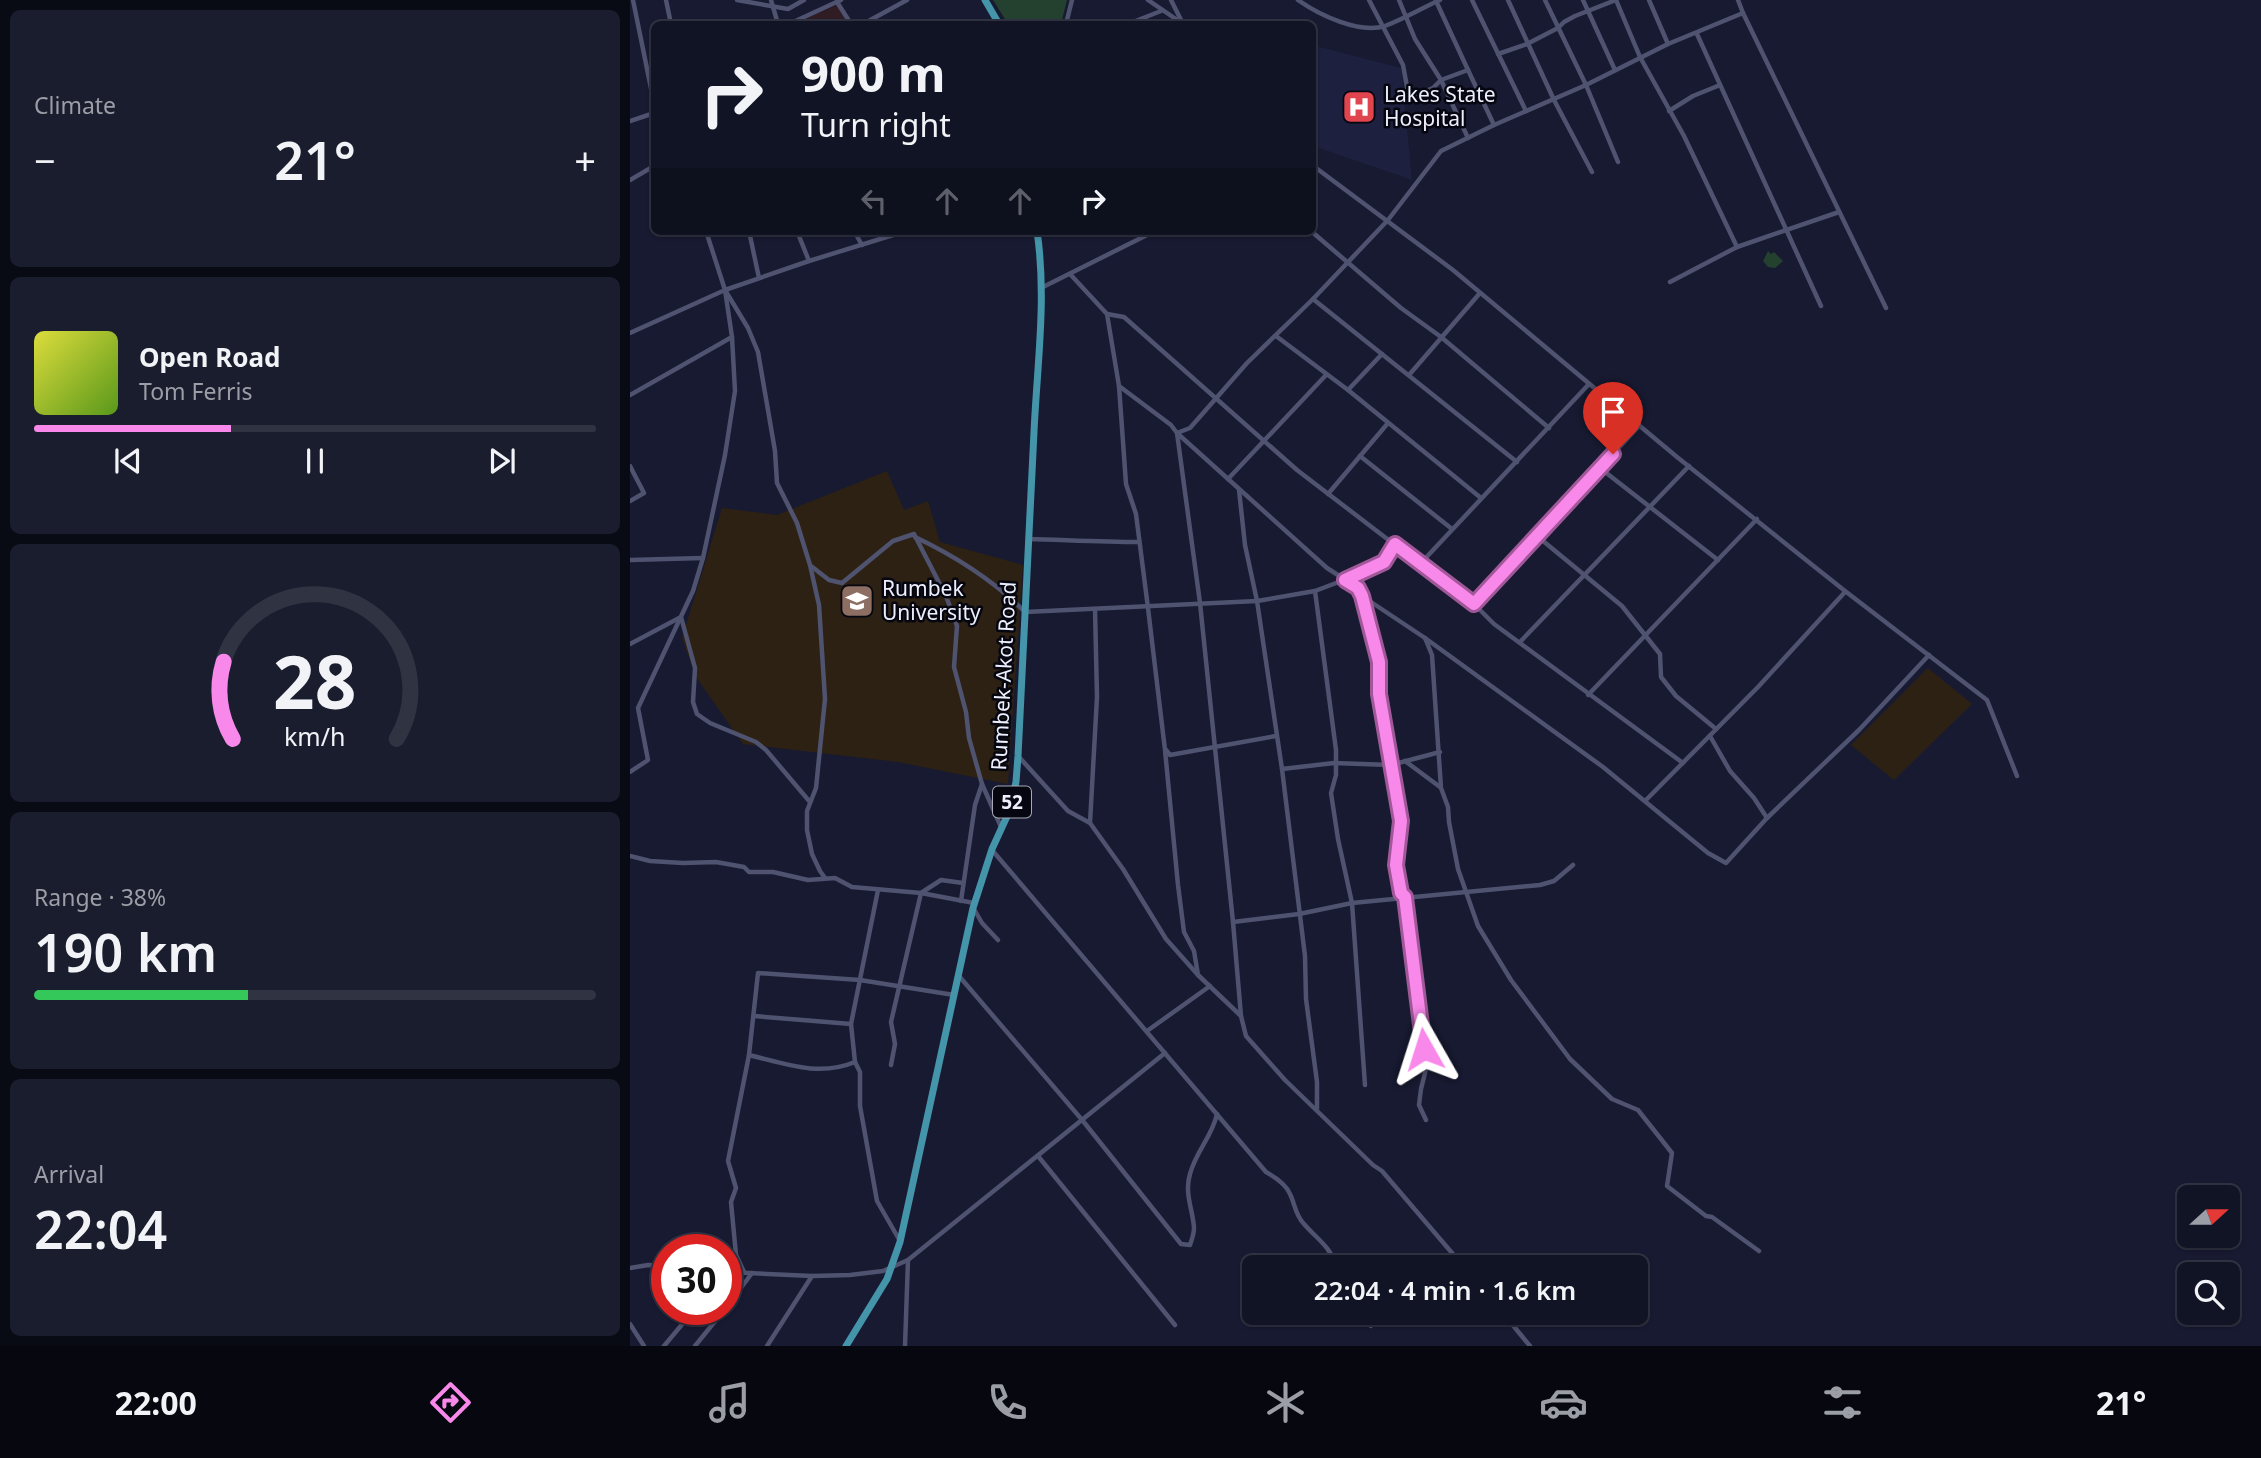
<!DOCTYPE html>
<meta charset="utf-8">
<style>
:root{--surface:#111425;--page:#1a1d2d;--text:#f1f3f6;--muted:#9c9ea7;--line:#303342;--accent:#f888ea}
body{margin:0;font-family:"Noto Sans",sans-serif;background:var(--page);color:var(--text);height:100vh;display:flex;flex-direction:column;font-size:26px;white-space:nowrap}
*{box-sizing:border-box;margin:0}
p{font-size:23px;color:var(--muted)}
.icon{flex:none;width:38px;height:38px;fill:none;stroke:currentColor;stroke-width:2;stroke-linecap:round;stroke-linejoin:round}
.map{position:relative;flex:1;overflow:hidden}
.sheet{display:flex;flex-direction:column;gap:10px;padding:10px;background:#090b14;width:630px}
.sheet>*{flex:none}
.guide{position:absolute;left:21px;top:21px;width:665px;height:214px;border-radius:10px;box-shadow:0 2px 5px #0004,0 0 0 2px var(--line);background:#111425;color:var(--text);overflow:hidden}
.needle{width:46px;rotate:69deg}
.fabs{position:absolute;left:1547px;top:1185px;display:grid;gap:14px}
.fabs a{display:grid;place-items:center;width:63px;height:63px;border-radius:10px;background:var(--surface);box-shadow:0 2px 5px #0004,0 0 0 2px var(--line);font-size:35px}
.speed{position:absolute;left:21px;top:1234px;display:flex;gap:14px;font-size:35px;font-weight:700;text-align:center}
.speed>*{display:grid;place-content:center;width:91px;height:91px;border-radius:50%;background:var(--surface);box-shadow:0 2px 5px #0004,0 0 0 2px var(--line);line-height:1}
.speed .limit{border:10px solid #d22;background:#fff;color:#111}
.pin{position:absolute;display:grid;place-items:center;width:60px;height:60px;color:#fff;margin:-72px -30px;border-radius:50% 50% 50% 0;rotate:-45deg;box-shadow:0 0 7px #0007}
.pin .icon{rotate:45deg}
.me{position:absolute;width:77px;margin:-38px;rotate:354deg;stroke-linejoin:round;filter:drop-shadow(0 0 5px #0008)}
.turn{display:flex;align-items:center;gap:24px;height:147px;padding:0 35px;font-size:32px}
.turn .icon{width:91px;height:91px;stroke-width:2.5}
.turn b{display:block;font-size:49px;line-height:60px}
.lanes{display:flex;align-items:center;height:66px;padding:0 35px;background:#0003;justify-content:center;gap:35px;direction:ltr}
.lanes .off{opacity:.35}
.big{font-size:52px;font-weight:600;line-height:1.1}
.sheet .tile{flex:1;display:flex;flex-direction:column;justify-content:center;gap:10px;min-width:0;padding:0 24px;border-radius:10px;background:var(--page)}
.sheet .dial{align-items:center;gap:0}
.dial svg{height:182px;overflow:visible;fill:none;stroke:var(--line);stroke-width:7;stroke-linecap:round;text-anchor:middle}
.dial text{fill:var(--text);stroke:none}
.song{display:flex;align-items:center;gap:21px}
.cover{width:84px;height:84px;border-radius:10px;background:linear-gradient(135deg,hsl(60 70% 55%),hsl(90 70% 35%))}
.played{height:7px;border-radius:4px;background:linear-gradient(90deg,var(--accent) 35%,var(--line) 35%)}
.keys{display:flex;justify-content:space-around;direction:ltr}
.heat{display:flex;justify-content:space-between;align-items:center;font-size:38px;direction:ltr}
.charge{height:10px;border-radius:5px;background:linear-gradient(90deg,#34c759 38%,var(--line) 0)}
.trip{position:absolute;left:612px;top:1255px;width:406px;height:70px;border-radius:10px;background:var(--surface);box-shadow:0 2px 5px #0004,0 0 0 2px var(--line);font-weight:600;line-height:70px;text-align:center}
.tab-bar{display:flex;height:112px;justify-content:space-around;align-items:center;background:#07080f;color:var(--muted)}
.tab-bar .icon{width:49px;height:49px}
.tab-bar .current{color:var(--accent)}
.tab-bar b{font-size:32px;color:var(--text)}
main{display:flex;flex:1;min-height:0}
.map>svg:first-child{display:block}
.built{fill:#1d203e}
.industrial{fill:#2f1d23}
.education{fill:#2d2113}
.green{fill:#24402e}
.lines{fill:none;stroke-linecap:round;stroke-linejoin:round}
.street{stroke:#4f536f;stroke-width:4.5}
.primary{stroke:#4494aa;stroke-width:7}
.route-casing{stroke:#a15898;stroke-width:18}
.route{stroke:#f888ea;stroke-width:12}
.labels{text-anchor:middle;stroke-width:5;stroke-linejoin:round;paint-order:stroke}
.shield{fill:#050610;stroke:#a7a9b6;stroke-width:2}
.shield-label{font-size:19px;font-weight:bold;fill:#edeffd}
.poi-label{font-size:21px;fill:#edeffd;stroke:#050610;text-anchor:start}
.street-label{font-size:21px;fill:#edeffd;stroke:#050610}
</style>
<main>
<section class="sheet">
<div class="tile"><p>Climate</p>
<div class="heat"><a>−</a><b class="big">21°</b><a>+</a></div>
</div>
<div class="tile">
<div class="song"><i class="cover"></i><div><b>Open Road</b><p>Tom Ferris</p></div></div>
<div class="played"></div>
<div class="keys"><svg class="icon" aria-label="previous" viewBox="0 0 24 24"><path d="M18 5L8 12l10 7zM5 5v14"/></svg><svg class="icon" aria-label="pause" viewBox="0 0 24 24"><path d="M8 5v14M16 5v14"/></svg><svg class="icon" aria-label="next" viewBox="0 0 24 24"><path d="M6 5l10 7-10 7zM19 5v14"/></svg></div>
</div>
<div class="tile dial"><svg viewBox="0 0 100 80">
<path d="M14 69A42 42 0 1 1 86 69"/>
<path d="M14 69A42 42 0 0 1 10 35" stroke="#f888ea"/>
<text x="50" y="56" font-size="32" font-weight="700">28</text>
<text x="50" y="72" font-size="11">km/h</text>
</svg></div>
<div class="tile"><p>Range · 38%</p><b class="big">190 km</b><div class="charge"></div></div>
<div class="tile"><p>Arrival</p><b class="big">22:04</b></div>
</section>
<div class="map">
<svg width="1631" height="1346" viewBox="0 0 1631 1346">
<rect width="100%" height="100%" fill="#171a31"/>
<polygon class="built" points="682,45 771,68 782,180 683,146"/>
<polygon class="industrial" points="207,5 218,24 164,24"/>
<g class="education">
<polygon points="257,471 274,510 298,501 310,542 393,565 378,784 268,762 113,744 66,677 52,638 92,508 147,515"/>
<polygon points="1298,668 1342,704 1264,780 1221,745"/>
</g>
<g class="green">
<polygon points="363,0 437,0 431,24 378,24"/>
<polygon points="1138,251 1141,254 1144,252 1153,261 1145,268 1138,267 1133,261"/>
</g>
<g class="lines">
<g class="street">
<polyline points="3,0 24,103"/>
<polyline points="36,0 41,24"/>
<polyline points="107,0 158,9 174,0"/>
<polyline points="141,0 148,24"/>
<polyline points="518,0 553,24"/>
<polyline points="541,0 553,24"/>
<path d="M668,0C689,15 729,34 755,26C774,19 792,8 810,0"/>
<polyline points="739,0 773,65 779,98 803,88 811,80 838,138"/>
<polyline points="769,0 785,39 811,80 838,70 864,125"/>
<polyline points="842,0 896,111"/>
<polyline points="878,0 924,100 962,172"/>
<polyline points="915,0 956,85 988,162"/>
<polyline points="953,0 985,70"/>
<polyline points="986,0 1010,57 1054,136 1107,247"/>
<polyline points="1108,0 1113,13 1256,308"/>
<polyline points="806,1 838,70"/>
<polyline points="207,2 221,24"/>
<polyline points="159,24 211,0"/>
<polyline points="233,24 277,0"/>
<polyline points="436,24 442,0"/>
<polyline points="498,24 531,11"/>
<polyline points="1067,34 1191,306"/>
<polyline points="1038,44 1113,13"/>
<polyline points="868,54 897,44 928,28 934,22 945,16 986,0"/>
<polyline points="1039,111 1063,96 1090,85"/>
<polyline points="0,121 24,113"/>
<polyline points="682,165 823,270 1047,457 1215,591 1357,700 1387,776"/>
<polyline points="0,180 24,166"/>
<polyline points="119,231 129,278"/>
<polyline points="167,231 179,261"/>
<polyline points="224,231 232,245"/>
<polyline points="681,231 771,308 811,337 919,428"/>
<polyline points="440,274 477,314 489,386 496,484 506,514 518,608 535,750 548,885 554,932 564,951 568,975"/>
<polyline points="1040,282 1107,247 1209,212"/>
<polyline points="411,288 525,231"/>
<polyline points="95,290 118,328 128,352 145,451 147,483 167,523 180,565 189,605 195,699 186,788 177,811 177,830 182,854 190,871 195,878"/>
<polyline points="683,299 887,462"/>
<polyline points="477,314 494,317 667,470 790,564"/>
<polyline points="0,333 95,290 179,261 276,231"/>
<polyline points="646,336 718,390 851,498"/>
<polyline points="779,375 850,293"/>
<polyline points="959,384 790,564 844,604 864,624 1053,763"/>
<polyline points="489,386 541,425 547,433 697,568 728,588 732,596 795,638 973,767 1078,853 1096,863 1137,818 1229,730 1299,655"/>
<polyline points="718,390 752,354"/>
<polyline points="0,395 102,337"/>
<polyline points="730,456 822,529"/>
<polyline points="0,466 14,493 0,501"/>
<polyline points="970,468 1088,560"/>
<polyline points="598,479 696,375"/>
<polyline points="609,490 615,545 627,601 652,769 675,956 676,999 687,1082 687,1109"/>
<polyline points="698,494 758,423"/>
<polyline points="907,536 992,606 1030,654 1031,677 1046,696 1086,729"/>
<path d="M285,537C325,556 364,581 395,612L627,601L685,591L743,569L754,562L766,544"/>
<path d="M399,539C436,540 472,542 508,542"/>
<polyline points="0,560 73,558"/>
<polyline points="181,566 199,580 212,583 263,541 284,534 316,596 327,626 324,667 336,712 339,738 352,784 371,827"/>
<polyline points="685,591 706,750 706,775 701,793 708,839 722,903 735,1085"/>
<polyline points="732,597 749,662 749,694 771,821 766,865 771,893 775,897 797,1065 791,1089 789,1105 796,1120"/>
<polyline points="844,604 1009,426"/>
<polyline points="795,638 802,655 811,788 818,807 819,822 828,869 848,926 881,980 940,1059 982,1099 1008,1110 1042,1153 1037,1186 1076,1216 1082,1217 1129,1251"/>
<polyline points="890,642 1059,466"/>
<polyline points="0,644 51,617 65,668 63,702 67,714 80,723 126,742 136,750 180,802"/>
<polyline points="958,695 1127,519"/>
<polyline points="1080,736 1100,771 1124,798 1137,818"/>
<polyline points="536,750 540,755 646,736"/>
<polyline points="389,757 438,811 460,823 493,869 536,939 568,975 611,1016 616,1036 655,1080 743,1165 752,1171 834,1267"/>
<polyline points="775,761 810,787"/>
<polyline points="652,769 704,763 761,765 810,752"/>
<polyline points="0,772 18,760 8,708 63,591 73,558 95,455 105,391 102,337 95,290 76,231"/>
<polyline points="1015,801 1128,687 1215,592"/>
<polyline points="460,823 467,697 465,609"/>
<path d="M362,850L636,1172C645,1177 656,1184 660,1194C665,1204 665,1215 674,1224C688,1240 699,1245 707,1267"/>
<polyline points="0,856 20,861 53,863 86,862 114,867 119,872 143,872 178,880 205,878 222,887 291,893 344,903"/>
<polyline points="248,890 221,1024 225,1062 230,1072 230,1106 247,1201 270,1241"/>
<polyline points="331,901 345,805 352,784"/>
<polyline points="344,909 352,923 368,940"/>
<polyline points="603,922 669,914 722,903 910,885 924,881 943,865"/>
<path d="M329,976L453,1121L551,1244L560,1245C562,1239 564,1234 564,1228C563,1210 554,1193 560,1174C566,1151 582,1137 587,1114"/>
<polyline points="124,1016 221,1024"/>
<polyline points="611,1016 603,922 570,603 547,433 560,428 617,363 683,299 758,220 811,151 864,125 956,85 1038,44 1019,0"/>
<polyline points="517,1031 580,986"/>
<path d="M119,1055C156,1064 189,1077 225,1062"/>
<polyline points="261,1065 265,1044 261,1022 291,893 311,880 333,883"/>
<polyline points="408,1156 545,1325"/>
<polyline points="0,1268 18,1265 37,1266"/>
<polyline points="96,1272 182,1276 220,1275 253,1271 278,1260 535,1053"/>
<polyline points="114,1272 106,1255 101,1202 106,1188 98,1161 119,1055 128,973 230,980 324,995"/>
<polyline points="96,1308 122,1273"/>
<polyline points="735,1312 741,1326"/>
<polyline points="872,1312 900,1346"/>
<polyline points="0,1324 14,1346"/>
<polyline points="34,1346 65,1309"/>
<polyline points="65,1346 95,1309"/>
<polyline points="137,1346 182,1276"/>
<polyline points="275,1346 278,1260"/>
</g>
<g class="primary">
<polyline points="355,0 369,24"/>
<path d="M216,1346L257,1279L270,1242L343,908L362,849L379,812L386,782L388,756C394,648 399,540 404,432C407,365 417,298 407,231"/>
</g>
</g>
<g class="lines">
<defs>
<polyline id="route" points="794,1049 775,897 771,893 766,865 771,821 749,694 749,662 732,596 728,588 715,580 754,562 765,544 844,604 983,454"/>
</defs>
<use href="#route" class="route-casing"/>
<use href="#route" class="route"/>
</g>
<defs>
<symbol id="hospital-square" viewBox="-11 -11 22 22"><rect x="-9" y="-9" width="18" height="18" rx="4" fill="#e0444e" stroke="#050610"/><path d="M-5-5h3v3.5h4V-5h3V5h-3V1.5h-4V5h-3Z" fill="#fff"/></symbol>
<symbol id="university-square" viewBox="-11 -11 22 22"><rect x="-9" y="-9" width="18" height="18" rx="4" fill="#8d6e63" stroke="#050610"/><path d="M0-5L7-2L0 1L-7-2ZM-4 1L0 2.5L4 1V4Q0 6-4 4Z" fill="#fff"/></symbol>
</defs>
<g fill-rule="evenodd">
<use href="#hospital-square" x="710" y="88" width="38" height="38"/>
<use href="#university-square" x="208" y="582" width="38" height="38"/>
</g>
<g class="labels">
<rect class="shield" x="363" y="786.5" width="38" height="31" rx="5"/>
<g class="shield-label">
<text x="382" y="809">52</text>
</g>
<g class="poi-label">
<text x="754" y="102">Lakes State<tspan x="754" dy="24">Hospital</tspan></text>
<text x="252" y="596">Rumbek<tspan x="252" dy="24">University</tspan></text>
</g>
<g class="street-label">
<text transform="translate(374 676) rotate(-87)" y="7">Rumbek-Akot Road</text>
</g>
</g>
</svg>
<div class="fabs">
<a><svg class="needle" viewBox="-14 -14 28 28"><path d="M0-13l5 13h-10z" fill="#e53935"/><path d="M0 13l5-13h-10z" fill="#9c9ea7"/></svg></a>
<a><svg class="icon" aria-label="search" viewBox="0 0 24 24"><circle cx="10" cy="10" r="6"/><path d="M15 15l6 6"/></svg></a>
</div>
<div class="speed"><div class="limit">30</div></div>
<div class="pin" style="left:983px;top:454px;background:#d93025"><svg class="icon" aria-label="arrive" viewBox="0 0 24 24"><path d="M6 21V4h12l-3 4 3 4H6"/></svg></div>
<svg class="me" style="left:794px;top:1049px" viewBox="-20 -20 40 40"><path d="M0-17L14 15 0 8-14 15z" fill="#f888ea" stroke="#fff" stroke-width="4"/></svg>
<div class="trip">22:04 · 4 min · 1.6 km</div>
<div class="guide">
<div class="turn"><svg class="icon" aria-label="right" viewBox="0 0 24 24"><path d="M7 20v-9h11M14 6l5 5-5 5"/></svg><div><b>900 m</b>Turn right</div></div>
<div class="lanes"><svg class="icon off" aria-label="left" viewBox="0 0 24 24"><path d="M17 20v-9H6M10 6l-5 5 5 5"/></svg><svg class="icon off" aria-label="ahead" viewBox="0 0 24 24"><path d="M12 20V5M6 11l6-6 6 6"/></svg><svg class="icon off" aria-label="ahead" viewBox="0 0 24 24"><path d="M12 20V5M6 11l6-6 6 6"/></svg><svg class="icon" aria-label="right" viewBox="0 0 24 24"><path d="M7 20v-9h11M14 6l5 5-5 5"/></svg></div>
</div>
</div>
</main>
<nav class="tab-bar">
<b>22:00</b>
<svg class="icon current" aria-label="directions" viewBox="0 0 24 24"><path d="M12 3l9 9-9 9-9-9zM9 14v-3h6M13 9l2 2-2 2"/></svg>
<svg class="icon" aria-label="music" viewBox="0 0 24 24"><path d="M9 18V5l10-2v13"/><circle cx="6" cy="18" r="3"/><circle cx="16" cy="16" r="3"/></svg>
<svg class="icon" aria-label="phone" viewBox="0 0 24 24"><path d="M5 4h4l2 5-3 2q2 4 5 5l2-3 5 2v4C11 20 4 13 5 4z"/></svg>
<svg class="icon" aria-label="climate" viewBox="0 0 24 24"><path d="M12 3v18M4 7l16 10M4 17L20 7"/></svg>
<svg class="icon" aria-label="car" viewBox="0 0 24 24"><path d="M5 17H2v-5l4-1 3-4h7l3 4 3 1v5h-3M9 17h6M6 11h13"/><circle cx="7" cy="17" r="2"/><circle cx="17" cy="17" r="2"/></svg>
<svg class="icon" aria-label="filters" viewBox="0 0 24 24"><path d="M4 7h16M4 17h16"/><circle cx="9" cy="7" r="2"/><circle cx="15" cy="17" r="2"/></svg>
<b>21°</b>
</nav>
